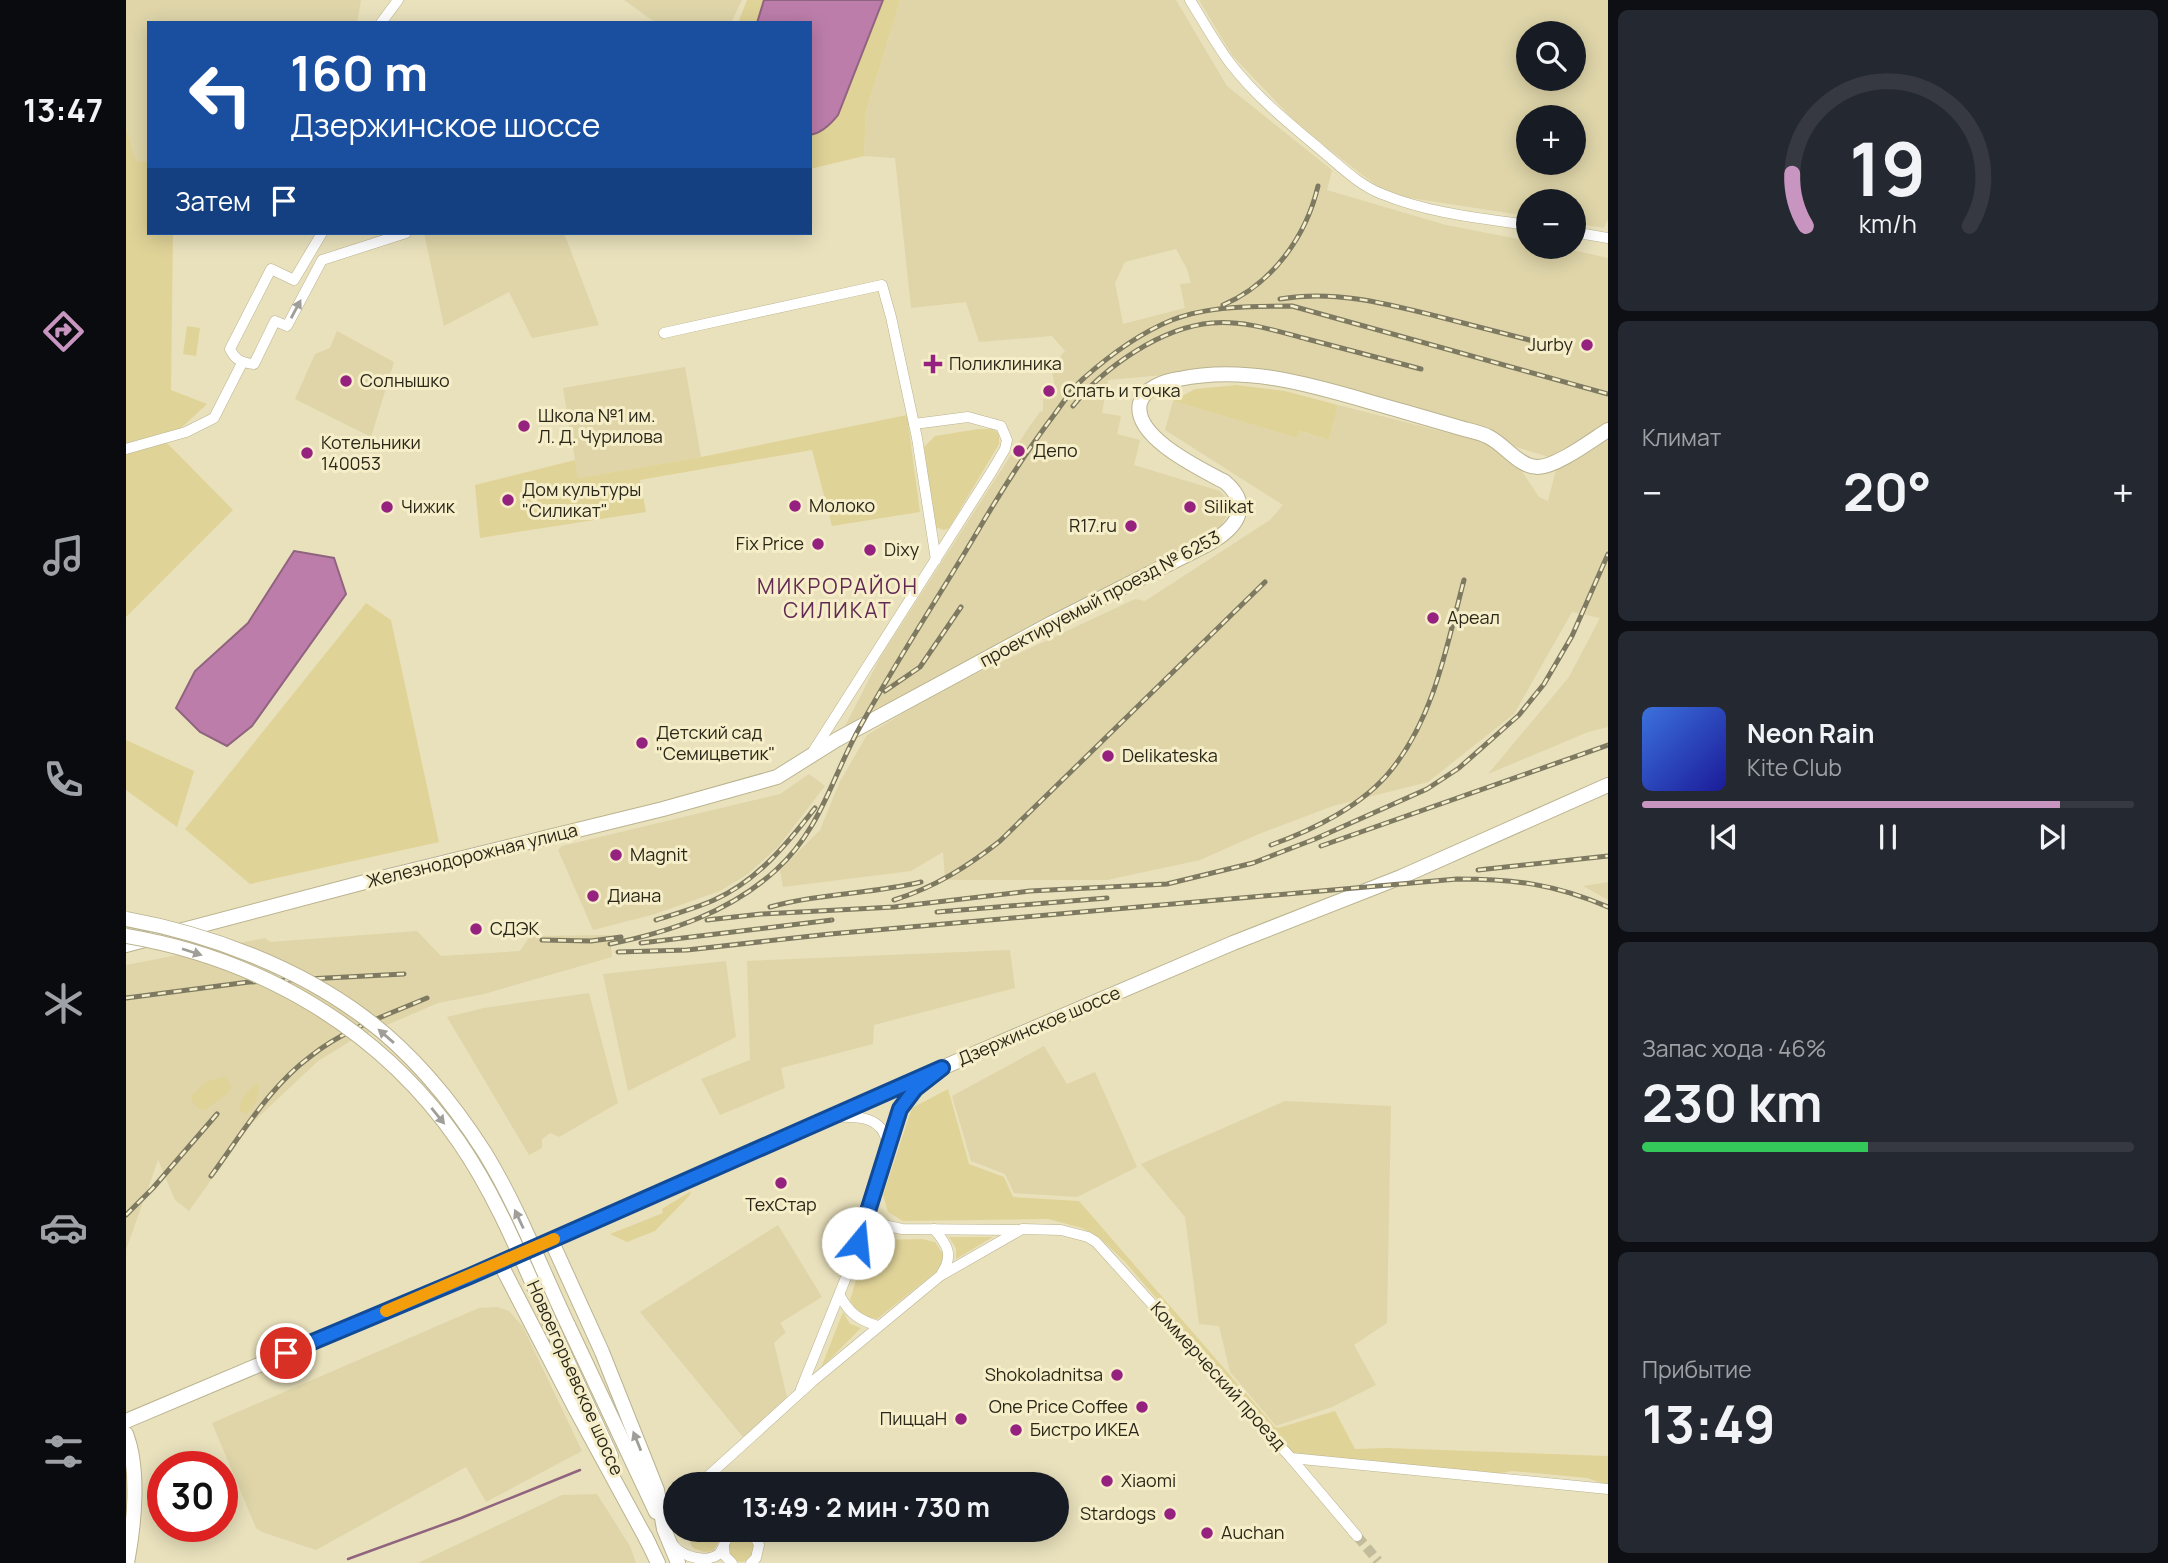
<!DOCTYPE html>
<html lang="ru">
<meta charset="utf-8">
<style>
:root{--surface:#171b24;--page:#242831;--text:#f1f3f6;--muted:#9ea1a6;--line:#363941;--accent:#c895c0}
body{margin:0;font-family:Manrope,sans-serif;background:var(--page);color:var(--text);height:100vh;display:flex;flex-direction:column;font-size:26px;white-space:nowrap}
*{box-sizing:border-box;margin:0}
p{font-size:23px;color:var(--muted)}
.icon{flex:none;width:38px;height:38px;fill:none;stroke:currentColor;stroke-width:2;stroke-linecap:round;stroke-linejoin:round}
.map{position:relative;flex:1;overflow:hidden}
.side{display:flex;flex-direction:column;gap:10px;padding:10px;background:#0d0f14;width:560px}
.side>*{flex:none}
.guide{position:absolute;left:21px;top:21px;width:665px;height:214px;border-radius:0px;box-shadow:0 4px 18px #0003;background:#1a4fa0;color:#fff;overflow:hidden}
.fabs{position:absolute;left:1390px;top:21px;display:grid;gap:14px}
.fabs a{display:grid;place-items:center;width:70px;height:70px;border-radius:50%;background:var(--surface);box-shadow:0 4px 18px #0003;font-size:35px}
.speed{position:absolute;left:21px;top:1451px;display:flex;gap:14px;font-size:35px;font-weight:700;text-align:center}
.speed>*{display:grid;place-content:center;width:91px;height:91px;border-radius:50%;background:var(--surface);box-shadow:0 4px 18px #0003;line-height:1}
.speed .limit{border:10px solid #d22;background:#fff;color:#111}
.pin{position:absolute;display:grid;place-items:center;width:60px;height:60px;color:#fff;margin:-30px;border:4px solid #fff;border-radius:50%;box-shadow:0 2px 7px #0007}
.me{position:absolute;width:77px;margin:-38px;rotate:17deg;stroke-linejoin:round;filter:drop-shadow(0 0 5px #0008)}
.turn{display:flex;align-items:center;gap:24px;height:147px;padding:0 28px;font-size:32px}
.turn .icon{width:91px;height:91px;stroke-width:2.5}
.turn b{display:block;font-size:49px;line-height:60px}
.then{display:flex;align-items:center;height:66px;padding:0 28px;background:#0003;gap:14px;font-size:26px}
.big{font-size:52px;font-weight:700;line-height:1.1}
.side .card{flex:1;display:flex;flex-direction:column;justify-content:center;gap:10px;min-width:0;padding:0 24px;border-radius:10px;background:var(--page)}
.side .dial{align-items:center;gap:0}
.dial svg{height:182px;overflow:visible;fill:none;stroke:var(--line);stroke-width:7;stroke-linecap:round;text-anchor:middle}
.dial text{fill:var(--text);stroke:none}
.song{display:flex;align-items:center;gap:21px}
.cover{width:84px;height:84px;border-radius:10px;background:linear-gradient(135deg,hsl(220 70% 55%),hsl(240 70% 35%))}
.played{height:7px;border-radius:4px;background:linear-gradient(90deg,var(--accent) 85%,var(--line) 85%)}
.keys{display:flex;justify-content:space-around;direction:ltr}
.heat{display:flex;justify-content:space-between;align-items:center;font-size:38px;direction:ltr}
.charge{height:10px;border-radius:5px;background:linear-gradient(90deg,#34c759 46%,var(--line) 0)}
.trip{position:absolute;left:537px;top:1472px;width:406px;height:70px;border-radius:35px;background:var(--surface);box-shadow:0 4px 18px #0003;font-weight:700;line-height:70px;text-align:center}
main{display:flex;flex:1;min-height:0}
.menu{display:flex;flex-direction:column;width:126px;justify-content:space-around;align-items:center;background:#090b0e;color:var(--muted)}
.menu .icon{width:49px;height:49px}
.menu .on{color:var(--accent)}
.menu b{font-size:32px;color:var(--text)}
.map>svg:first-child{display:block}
.built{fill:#dfd5a9;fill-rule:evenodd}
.green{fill:#e0d398}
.water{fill:#bc7daa;stroke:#90647f;stroke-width:2}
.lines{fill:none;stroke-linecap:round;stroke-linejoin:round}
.stream{stroke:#90647f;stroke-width:2.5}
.street-tunnel{stroke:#c3bc9c;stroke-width:10;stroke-dasharray:10 5;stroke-linecap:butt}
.street-casing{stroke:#bab38f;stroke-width:11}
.secondary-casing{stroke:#bab38f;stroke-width:16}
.street{stroke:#fff;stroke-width:10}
.secondary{stroke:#fff;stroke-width:14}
.rail-casing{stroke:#7e7961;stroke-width:5}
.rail{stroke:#f6eec9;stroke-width:2.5;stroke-dasharray:8;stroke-linecap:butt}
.secondary-bridge-casing{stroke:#bab38f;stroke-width:16;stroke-linecap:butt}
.secondary-bridge{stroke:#fff;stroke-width:14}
.oneway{fill:#a09e98}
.route-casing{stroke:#114b97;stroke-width:18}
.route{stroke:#1a73e8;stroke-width:12}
.slow{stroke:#f59e0b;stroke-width:12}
.poi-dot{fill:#96227f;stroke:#f6eec9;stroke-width:2.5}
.labels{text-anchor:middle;stroke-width:6;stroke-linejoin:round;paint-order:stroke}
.poi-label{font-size:18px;fill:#2b281a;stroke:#f6eec9;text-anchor:start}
.street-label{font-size:18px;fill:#2b281a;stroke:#f6eec9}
.quarter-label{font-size:21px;letter-spacing:2px;fill:#612954;stroke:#f6eec9}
</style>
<main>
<nav class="menu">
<b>13:47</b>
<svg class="icon on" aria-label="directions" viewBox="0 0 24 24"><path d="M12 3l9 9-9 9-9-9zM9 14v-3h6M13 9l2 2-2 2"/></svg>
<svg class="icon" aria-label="music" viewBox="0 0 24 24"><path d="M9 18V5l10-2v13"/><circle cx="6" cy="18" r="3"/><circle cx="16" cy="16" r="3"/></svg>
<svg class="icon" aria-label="phone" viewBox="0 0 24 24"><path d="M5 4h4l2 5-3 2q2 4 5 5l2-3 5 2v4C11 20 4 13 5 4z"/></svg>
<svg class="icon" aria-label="climate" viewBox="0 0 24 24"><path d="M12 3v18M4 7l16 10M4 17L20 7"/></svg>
<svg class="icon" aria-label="car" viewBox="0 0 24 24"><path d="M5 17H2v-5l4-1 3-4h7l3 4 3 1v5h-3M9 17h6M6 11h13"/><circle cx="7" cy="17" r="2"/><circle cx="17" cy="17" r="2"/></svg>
<svg class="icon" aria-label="filters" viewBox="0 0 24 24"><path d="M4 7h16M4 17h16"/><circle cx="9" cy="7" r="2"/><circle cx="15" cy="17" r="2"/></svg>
</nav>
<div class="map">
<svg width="1482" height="1563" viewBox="0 0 1482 1563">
<rect width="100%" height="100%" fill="#e9e1bc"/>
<g class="built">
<polygon points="0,0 235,0 231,23 23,23 23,162 10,161 0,128"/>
<polygon points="498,0 616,0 605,23 571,23 565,21 559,23 530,23"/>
<path d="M774,0H1050L1101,86L1206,170L1201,190L1320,225L1402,241V247H1433L1482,258V422L1423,457L1390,447L1361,431L1117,368L982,380L976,413L995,416L991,434L1014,440L1008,465L1094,491L1106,506L1092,532L718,728L755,656L903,427L914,412L917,411V399L931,396L925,367L939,351L926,336L853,342L840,302L785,308L769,158L738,156L740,112ZM1050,249L1061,269L1065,283L1054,284L1059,308L997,324L989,283L999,262Z"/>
<path d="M1073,0H1482V219L1478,228L1447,223V201H1402V216L1284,198L1256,190L1174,127L1106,55ZM1402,33H1447V79H1402ZM1402,117H1447V163H1402Z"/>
<polygon points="298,233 438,233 473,325 406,338 383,292 318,326"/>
<polygon points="211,331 268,362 245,437 169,399 189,354 204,348"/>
<polygon points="559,367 575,457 452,478 437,388"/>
<polygon points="1047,401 1171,438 1173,431 1203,440 1212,405 1362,443 1391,464 1413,497 1422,501 1430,470 1482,436 1482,727 1462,732 1362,774 1443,677 1474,618 1446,612 1388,714 1302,782 1207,806 1135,833 1074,860 981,880 819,880 817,852 785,871 657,887 654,870 694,830 713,783 741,735 815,690 1009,599 1019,601 1144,520 1157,505 1039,430"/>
<polygon points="683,774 699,786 652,847 622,874 594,891 529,914 467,930 432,850 436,846 654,794"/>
<polygon points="1482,882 1482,900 1457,886"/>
<polygon points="291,931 315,956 394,951 404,936 484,935 486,957 358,994 312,1003 228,1039 192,1061 124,1125 63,1211 49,1200 32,1160 0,1250 0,965 139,938 144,942"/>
<polygon points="884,950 889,988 748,1025 747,1044 655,1068 659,1088 594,1115 575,1079 624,1060 621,961"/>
<polygon points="600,961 610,1037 502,1091 477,974"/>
<polygon points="463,993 492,1103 433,1137 424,1133 416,1139 416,1148 403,1155 321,1017 358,1008"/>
<polygon points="918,1046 941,1084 969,1072 1011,1167 951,1197 888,1193 879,1174 845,1161 826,1096"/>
<polygon points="1159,1101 1265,1106 1261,1323 1228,1345 1250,1385 1206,1407 1150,1426 1104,1372 1093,1326 1073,1324 1059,1217 1015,1164"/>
<polygon points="652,1225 696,1297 654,1323 660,1332 648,1343 661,1397 617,1437 514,1312"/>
<polygon points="371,1307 383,1311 397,1327 456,1451 360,1502 340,1467 190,1550 136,1532 130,1528 86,1423 353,1308"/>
<polygon points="471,1494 504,1546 510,1563 292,1563 436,1495"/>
</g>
<g class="green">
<polygon points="621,0 774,0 740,112 738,156 684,169 684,23 612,23"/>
<polygon points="0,128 10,161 23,162 23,233 47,233 45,390 81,404 40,442 107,510 0,617"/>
<polygon points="61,326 74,328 70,356 57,354"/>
<polygon points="1111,385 1159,391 1212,405 1203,440 1174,431 1171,438 1047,401 1069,389"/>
<polygon points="781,415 794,512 706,526 686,450 514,480 520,512 354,538 349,485 449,460 452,478 575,457"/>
<polygon points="852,429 867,429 873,434 873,444 823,528 818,530 809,527 798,447 809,436"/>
<polygon points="240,603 265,620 313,842 124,884 59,829"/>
<polygon points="0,740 68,771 51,827 0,790"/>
<path d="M100,1076L105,1087L102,1093L79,1110C70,1109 67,1105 65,1096L80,1082Z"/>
<path d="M132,1082C135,1094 130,1106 120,1114L114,1111C113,1098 123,1090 132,1082Z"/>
<polygon points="822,1089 843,1164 878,1177 887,1197 953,1201 1149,1427 1152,1428 1209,1411 1229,1449 1261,1448 1482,1456 1482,1485 1461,1478 1386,1471 1370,1474 1164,1453 999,1262 974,1238 956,1228 922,1219 777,1221 762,1212 757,1195 786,1108"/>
<polygon points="565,1191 563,1196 529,1231 501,1242 484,1234 537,1213 536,1209"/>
<polygon points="823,1237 867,1237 830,1259 830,1248"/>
<path d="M796,1239L809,1242L817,1254L815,1268L751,1319C737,1317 730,1313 724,1300L740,1249L753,1240Z"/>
<polygon points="717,1312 724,1324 735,1328 695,1368"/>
<polygon points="558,1530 592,1530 591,1545 587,1551 578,1552 567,1548"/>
<circle cx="615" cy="1549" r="13"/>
</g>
<g class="water">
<path d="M638,0H757L712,115C705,124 696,133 684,135V23H631Z"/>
<polygon points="168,551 208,558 220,594 126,726 101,746 74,732 50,708 69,671 122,623"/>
</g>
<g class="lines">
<polyline class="stream" points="222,1559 335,1518 454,1470"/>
<polyline class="street-tunnel" points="1231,1536 1252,1561"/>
<defs>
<g id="street">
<path d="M1064,0C1077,21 1089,43 1104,63C1130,97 1164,124 1196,151C1214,166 1234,186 1256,194C1302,213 1353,218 1402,225"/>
<polyline points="255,23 272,0"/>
<polyline points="1447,232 1482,238"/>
<path d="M196,233L168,280L145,269L104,349C109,360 116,363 128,364L149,321L161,326L196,260L280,233"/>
<polyline points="538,333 756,285 765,317 791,438 810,560"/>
<polyline points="0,449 60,432 88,418 116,363"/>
<polyline points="688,750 866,471 879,449 881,440 875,426 842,417 788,424"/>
<path d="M710,1117C733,1116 757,1117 761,1143"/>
<polyline points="739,1221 776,1229 891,1230"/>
<path d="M808,1229C821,1244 828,1255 816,1273"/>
<path d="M714,1296C724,1314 733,1320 752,1326"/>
<polyline points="675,1389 725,1265 774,1109 801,1078"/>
<polyline points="1165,1458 1231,1536"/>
<polyline points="576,1484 580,1478 687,1381 814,1276 896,1229 935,1230 962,1237 970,1242 1165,1458 1482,1489"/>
<path d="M547,1545C558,1558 581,1563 593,1554C598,1548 598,1540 604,1535C615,1524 629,1533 633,1545L630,1558L625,1563"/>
<polyline points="598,1547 599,1556 606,1563"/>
</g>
<g id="secondary">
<path d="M0,945L239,882L537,809L651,777L710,740L926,623L1082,544C1109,529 1128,507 1099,482C1075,469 1006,437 1014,403C1018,388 1039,381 1053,379C1130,363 1203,391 1276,411C1297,417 1317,423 1338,429C1346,431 1356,433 1363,437C1379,445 1393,467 1412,467C1430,467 1466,440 1482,430"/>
<polyline points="425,1240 476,1352 531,1490 538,1529 552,1563"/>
<polyline points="374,1263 449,1408 523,1544"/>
<polyline points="442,1325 530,1512"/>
<polyline points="428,1332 485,1456"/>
<polyline points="0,1421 344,1276 843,1056 1107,943 1275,877 1482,785"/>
<path d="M0,1434C14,1470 8,1526 1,1563"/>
<polyline points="519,1536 532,1563"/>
</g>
</defs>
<use href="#street" class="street-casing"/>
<use href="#secondary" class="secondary-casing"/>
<use href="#street" class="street"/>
<use href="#secondary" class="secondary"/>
<defs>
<g id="rail">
<path d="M1154,299C1208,290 1258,303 1310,316C1345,325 1380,334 1415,343"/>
<path d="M1097,305C1146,284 1180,237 1192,186"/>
<path d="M947,406C978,367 1036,327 1086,323C1118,320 1150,331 1181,339C1219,349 1257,359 1295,369"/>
<polyline points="759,691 794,667 835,607"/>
<path d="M1145,845C1187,830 1238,805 1266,769C1309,715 1321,644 1338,580"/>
<polyline points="1195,846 1482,745"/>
<polyline points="1352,870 1482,856"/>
<path d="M768,900C809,887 841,867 874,841L1139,582"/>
<path d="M644,907C694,893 746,894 795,882"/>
<polyline points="811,912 981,898"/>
<path d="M530,920C549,914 570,908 588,900C631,881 661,844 689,808"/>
<polyline points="581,920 635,914 768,907 904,891 1041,884 1127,863 1189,839 1301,789 1333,768 1393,715 1418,684 1446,636 1482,554"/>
<polyline points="416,940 465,941 495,937"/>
<polyline points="515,943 706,920"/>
<path d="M484,944C544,932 604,912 650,870C696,828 706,776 735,725C771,660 812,598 850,534C874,493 899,453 928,415C937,403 946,388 958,378C984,355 1014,333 1046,320C1081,306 1129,306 1166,306L1482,394"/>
<path d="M492,952L561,950L704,934L1331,879C1388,879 1429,884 1482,907"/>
<polyline points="0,998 123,982 278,974"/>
<path d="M85,1176C116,1134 143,1087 185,1056C219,1029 261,1015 301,998"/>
<polyline points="0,1215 27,1188 91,1114"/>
</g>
</defs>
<use href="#rail" class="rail-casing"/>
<use href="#rail" class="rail"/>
<defs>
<g id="secondary-bridge">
<path d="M0,919C83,934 171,967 239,1018C286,1053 327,1103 359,1153C392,1207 415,1268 442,1325"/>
<path d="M0,936C135,959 255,1029 333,1142C373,1200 399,1268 428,1332"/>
</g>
</defs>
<use href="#secondary-bridge" class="secondary-bridge-casing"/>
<use href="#secondary-bridge" class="secondary-bridge"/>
</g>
<defs><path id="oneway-solid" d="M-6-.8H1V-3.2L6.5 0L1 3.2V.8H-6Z" transform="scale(1.75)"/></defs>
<g class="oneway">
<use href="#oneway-solid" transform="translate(170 309) rotate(-62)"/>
<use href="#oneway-solid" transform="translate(66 952) rotate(18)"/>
<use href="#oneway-solid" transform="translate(260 1036) rotate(-139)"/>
<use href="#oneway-solid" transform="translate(312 1116) rotate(51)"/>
<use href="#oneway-solid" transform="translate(393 1219) rotate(-115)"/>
<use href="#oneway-solid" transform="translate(511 1441) rotate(-112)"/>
</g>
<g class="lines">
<defs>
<polyline id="route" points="160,1353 344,1276 816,1068 789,1089 774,1109 732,1243"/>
</defs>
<use href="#route" class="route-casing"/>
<use href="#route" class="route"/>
<polyline class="slow" points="260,1311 428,1239"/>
</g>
<g class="poi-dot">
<circle cx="1461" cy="345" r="7"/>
<path d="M803.5 353.5h7v7h7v7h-7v7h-7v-7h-7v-7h7z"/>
<circle cx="220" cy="381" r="7"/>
<circle cx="923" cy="391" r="7"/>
<circle cx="398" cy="426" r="7"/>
<circle cx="893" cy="451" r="7"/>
<circle cx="181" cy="453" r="7"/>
<circle cx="382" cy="500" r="7"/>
<circle cx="669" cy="506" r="7"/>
<circle cx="261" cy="507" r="7"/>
<circle cx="1064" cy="507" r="7"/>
<circle cx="1005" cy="526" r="7"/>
<circle cx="692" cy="544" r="7"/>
<circle cx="744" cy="550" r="7"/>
<circle cx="1307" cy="618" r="7"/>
<circle cx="516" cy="743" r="7"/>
<circle cx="982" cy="756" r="7"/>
<circle cx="490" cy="855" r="7"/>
<circle cx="467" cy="896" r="7"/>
<circle cx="350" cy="929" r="7"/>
<circle cx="655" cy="1183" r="7"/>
<circle cx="991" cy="1375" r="7"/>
<circle cx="1016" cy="1407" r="7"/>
<circle cx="835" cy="1419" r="7"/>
<circle cx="890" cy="1430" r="7"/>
<circle cx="981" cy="1481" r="7"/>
<circle cx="1044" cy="1514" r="7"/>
<circle cx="1081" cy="1533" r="7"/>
</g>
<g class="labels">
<g class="poi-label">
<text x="1447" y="351" text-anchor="end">Jurby</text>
<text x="823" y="370">Поликлиника</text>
<text x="234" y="387">Солнышко</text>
<text x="937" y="397">Спать и точка</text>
<text x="412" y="422">Школа №1 им.<tspan x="412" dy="21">Л. Д. Чурилова</tspan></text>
<text x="195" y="449">Котельники<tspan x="195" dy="21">140053</tspan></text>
<text x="907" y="457">Депо</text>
<text x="396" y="496">Дом культуры<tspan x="396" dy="21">"Силикат"</tspan></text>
<text x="683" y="512">Молоко</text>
<text x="275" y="513">Чижик</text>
<text x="1078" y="513">Silikat</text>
<text x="991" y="532" text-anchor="end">R17.ru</text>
<text x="678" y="550" text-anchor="end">Fix Price</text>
<text x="758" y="556">Dixy</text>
<text x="1321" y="624">Ареал</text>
<text x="530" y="739">Детский сад<tspan x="530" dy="21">"Семицветик"</tspan></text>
<text x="996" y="762">Delikateska</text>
<text x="504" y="861">Magnit</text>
<text x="481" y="902">Диана</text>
<text x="364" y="935">СДЭК</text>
<text x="655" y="1211" text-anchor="middle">ТехСтар</text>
<text x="977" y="1381" text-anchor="end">Shokoladnitsa</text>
<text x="1002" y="1413" text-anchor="end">One Price Coffee</text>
<text x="821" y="1425" text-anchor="end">ПиццаН</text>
<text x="904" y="1436">Бистро ИКЕА</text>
<text x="995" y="1487">Xiaomi</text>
<text x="1030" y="1520" text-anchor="end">Stardogs</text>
<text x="1095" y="1539">Auchan</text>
</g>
<g class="street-label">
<text transform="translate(974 599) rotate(-28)" y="6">проектируемый проезд № 6253</text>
<text transform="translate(346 856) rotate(-14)" y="6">Железнодорожная улица</text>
<text transform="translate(913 1026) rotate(-23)" y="6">Дзержинское шоссе</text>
<text transform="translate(1092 1376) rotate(48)" y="6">Коммерческий проезд</text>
<text transform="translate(449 1378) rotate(66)" y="6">Новоегорьевское шоссе</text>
</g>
<g class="quarter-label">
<text x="712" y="594">МИКРОРАЙОН<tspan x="712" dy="24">СИЛИКАТ</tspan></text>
</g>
</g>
</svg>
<div class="fabs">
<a><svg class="icon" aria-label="search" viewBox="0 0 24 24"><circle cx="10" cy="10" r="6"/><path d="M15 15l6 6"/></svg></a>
<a>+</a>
<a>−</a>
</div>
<div class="speed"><div class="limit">30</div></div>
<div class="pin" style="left:160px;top:1353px;background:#d93025"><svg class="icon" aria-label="arrive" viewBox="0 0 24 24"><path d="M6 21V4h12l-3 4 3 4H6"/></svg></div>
<svg class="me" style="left:732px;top:1243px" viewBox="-20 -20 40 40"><circle r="19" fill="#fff"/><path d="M0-13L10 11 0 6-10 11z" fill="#1a73e8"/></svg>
<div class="trip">13:49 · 2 мин · 730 m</div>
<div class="guide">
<div class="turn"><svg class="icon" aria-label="left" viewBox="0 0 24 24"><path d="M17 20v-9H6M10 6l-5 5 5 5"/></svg><div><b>160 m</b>Дзержинское шоссе</div></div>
<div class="then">Затем<svg class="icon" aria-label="arrive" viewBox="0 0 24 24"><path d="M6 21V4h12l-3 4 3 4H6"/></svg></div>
</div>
</div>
<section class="side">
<div class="card dial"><svg viewBox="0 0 100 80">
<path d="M14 69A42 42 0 1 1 86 69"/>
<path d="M14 69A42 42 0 0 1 8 46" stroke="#c895c0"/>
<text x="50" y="56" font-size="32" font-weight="700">19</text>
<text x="50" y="72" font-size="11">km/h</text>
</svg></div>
<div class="card"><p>Климат</p>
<div class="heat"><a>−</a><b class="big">20°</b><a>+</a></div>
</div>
<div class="card">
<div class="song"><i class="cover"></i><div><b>Neon Rain</b><p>Kite Club</p></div></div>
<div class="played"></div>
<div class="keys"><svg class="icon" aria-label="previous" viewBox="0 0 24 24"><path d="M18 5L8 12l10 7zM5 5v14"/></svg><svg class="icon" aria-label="pause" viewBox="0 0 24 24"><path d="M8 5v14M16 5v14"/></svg><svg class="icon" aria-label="next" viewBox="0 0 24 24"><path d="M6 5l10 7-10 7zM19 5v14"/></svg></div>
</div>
<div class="card"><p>Запас хода · 46%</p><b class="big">230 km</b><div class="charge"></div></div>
<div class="card"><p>Прибытие</p><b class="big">13:49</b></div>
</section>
</main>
